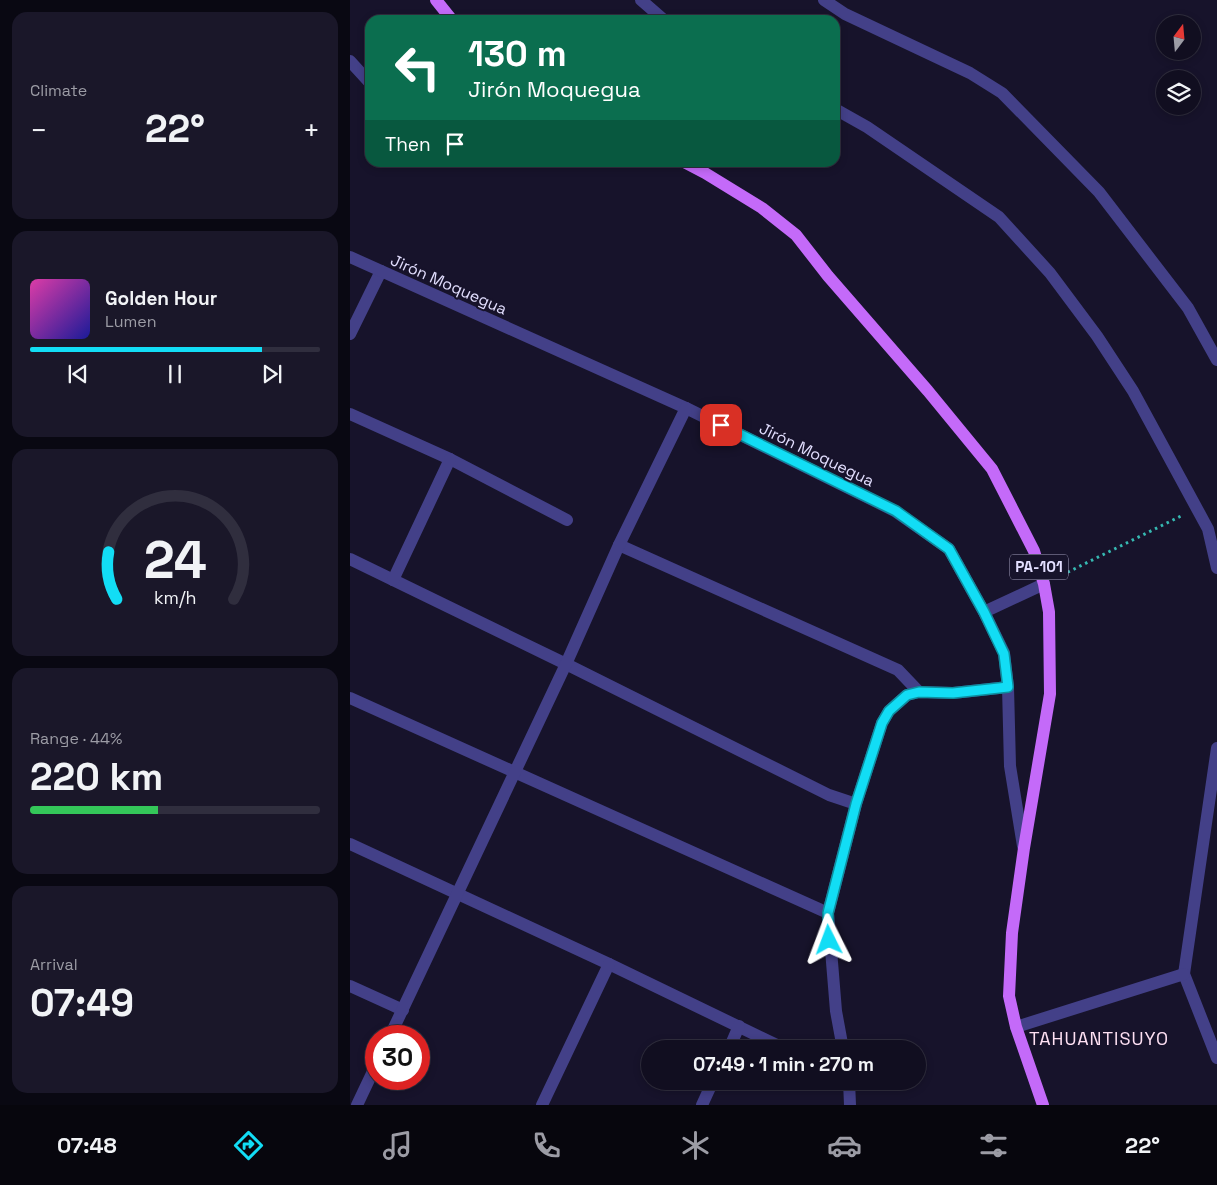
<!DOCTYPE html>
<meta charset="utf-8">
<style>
:root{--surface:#110e20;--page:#1a1729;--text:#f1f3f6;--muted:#9c9ca5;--line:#302e3e;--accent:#12ddf5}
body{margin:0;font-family:"Space Grotesk",sans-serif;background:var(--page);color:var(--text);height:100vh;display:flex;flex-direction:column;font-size:19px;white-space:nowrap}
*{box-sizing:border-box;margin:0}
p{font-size:16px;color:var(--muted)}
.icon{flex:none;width:28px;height:28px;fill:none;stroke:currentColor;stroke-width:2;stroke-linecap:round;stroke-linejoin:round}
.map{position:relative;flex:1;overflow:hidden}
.side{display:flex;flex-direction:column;gap:12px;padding:12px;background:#090812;width:350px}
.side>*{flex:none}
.top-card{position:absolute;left:15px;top:15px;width:475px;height:152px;border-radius:15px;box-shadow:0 2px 8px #0003,0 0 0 1px var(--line);background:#0b6e4f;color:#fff;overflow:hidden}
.needle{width:32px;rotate:16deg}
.buttons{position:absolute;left:806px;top:15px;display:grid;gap:10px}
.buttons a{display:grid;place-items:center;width:45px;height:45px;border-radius:50%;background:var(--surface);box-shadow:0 2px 8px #0003,0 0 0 1px var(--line);font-size:25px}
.speed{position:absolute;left:15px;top:1025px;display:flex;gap:10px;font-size:25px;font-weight:700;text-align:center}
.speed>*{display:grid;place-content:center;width:65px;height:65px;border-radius:50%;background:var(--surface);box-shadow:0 2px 8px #0003,0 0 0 1px var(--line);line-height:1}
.speed .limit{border:8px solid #d22;background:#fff;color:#111}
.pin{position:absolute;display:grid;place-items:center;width:42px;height:42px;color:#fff;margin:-21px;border-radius:10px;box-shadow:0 2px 8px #0006}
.me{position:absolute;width:55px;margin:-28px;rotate:357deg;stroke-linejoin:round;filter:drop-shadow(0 0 4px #0008)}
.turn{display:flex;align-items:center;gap:18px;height:105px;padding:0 20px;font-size:22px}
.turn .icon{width:65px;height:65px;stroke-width:2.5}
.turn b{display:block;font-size:35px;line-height:42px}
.then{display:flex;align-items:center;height:48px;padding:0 20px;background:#0003;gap:10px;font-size:19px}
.big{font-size:38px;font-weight:800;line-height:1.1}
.side .widget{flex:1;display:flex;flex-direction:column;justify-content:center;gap:8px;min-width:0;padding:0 18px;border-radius:15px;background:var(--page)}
.side .dial{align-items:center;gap:0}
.dial svg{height:130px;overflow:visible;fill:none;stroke:var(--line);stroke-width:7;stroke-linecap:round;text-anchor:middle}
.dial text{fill:var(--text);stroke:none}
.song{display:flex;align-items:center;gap:15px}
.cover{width:60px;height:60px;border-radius:8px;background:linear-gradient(135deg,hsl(320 70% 55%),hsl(240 70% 35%))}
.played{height:5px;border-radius:2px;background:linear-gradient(90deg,var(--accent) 80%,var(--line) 80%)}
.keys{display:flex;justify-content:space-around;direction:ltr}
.heat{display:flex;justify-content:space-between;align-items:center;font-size:28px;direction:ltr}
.charge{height:8px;border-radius:4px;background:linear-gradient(90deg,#34c759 44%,var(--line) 0)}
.trip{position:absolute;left:291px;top:1040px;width:285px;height:50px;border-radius:25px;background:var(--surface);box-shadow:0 2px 8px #0003,0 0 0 1px var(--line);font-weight:800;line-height:50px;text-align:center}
.menu{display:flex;height:80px;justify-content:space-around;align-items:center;background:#07060d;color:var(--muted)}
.menu .icon{width:35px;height:35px}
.menu .active{color:var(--accent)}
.menu b{font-size:22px;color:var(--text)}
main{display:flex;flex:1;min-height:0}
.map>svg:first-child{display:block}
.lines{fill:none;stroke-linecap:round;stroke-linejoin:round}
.path{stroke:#36b9b2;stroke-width:3;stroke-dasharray:2.5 4;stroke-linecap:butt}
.minor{stroke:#434088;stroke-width:12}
.tertiary{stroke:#434088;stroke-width:12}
.primary{stroke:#c46af9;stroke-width:12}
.route-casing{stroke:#0c909f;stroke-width:12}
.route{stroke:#12ddf5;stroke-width:9}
.labels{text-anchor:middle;stroke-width:4;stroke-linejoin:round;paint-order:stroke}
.shield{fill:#17132b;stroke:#a5a1bf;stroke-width:1}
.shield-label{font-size:15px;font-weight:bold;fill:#e2defe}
.street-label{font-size:16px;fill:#e2defe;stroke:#17132b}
.neighbourhood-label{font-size:18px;letter-spacing:1px;fill:#fee0f3;stroke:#17132b}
</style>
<main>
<section class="side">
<div class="widget"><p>Climate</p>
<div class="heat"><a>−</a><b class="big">22°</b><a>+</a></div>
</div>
<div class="widget">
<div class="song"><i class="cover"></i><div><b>Golden Hour</b><p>Lumen</p></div></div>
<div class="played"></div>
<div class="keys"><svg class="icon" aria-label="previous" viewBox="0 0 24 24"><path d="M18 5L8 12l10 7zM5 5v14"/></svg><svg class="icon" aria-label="pause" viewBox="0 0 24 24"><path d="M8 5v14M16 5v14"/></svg><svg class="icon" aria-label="next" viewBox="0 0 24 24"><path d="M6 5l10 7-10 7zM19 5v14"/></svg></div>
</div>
<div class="widget dial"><svg viewBox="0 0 100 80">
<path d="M14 69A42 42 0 1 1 86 69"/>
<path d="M14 69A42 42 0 0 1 9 40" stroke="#12ddf5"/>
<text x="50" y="56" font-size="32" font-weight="700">24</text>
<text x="50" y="72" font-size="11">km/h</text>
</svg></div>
<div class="widget"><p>Range · 44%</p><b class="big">220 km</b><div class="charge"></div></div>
<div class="widget"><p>Arrival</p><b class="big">07:49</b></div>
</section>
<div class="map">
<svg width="867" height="1105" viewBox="0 0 867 1105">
<rect width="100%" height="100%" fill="#17132b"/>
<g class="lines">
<polyline class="path" points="706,578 833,515"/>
<g class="minor">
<polyline points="291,0 314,20"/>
<polyline points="474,0 495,14 620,73 652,93 749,192 838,308 867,360"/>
<polyline points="0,61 20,83"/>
<polyline points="485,109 517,127 649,217 700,273 747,336 783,391 858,529 867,568"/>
<polyline points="0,334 31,271"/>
<polyline points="0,414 100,459 217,520"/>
<polyline points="269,545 548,670 569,692"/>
<polyline points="0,559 216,664 479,795 506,804"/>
<polyline points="43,580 100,459"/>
<polyline points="634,612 694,584"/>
<polyline points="0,698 478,913"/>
<polyline points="867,748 834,974 867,1058"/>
<polyline points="0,844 259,964 435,1049"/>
<polyline points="0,986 53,1010"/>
<polyline points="666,1027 834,974"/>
<polyline points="379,1049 389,1026"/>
<polyline points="493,1049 486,1011 478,913 506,804 532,723 539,711 557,695 569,692 603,693 658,687"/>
<polyline points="499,1081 500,1105"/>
<polyline points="192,1105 259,964"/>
<polyline points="352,1105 363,1081"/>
</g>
<g class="tertiary">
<polyline points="0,257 336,408 545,511 599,549 634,612 654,653 658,687 660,766 673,846"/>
<polyline points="40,1036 216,664 269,545 336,408"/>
<polyline points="7,1105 26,1065"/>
</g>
<g class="primary">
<polyline points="86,0 102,20"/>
<polyline points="334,162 355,173 412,208 446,235 478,276 578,391 642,469 684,551 694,584 699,612 700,694 674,848 662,933 659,996 666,1027 693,1105"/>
</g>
</g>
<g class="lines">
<defs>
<polyline id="route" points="371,425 546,511 599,549 634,612 654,654 658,687 603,693 569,692 557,695 539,711 532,723 506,804 478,913 479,940"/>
</defs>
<use href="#route" class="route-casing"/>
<use href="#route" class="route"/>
</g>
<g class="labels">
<rect class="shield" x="660" y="554.5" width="58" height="25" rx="4"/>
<g class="shield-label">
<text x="689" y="572">PA-101</text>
</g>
<g class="street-label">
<text transform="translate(99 284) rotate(24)" y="6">Jirón Moquegua</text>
<text transform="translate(467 454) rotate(26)" y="6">Jirón Moquegua</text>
</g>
<g class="neighbourhood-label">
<text x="749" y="1045">TAHUANTISUYO</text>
</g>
</g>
</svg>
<div class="buttons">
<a><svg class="needle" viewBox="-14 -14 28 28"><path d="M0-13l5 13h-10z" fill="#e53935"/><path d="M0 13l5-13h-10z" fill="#9c9ca5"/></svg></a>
<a><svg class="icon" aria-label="layers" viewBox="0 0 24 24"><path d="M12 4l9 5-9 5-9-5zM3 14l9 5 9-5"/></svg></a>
</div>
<div class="speed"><div class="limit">30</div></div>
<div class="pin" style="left:371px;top:425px;background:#d93025"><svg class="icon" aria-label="arrive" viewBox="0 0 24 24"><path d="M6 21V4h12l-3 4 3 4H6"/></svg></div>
<svg class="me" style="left:479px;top:940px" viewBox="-20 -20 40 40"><path d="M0-17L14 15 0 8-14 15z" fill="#12ddf5" stroke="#fff" stroke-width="4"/></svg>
<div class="trip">07:49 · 1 min · 270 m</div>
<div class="top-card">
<div class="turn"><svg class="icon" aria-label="left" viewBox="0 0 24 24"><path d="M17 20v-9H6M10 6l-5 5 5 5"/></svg><div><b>130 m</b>Jirón Moquegua</div></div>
<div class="then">Then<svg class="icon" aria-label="arrive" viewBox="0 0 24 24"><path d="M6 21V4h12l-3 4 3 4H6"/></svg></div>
</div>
</div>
</main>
<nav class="menu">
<b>07:48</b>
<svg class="icon active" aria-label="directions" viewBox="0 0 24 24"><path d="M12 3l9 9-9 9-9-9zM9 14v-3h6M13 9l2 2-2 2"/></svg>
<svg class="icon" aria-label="music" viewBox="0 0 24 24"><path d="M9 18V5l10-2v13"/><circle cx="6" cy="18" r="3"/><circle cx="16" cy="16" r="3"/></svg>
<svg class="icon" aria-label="phone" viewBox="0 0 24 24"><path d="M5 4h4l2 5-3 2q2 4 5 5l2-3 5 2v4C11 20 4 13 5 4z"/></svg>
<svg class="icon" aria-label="climate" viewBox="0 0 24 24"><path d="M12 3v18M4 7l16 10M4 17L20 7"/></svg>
<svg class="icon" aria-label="car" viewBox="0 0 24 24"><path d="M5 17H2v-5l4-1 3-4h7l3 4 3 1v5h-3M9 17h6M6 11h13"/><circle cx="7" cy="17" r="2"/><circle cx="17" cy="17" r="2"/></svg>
<svg class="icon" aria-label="filters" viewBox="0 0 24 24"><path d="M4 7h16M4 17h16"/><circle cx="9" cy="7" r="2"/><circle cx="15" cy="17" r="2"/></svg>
<b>22°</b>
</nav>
